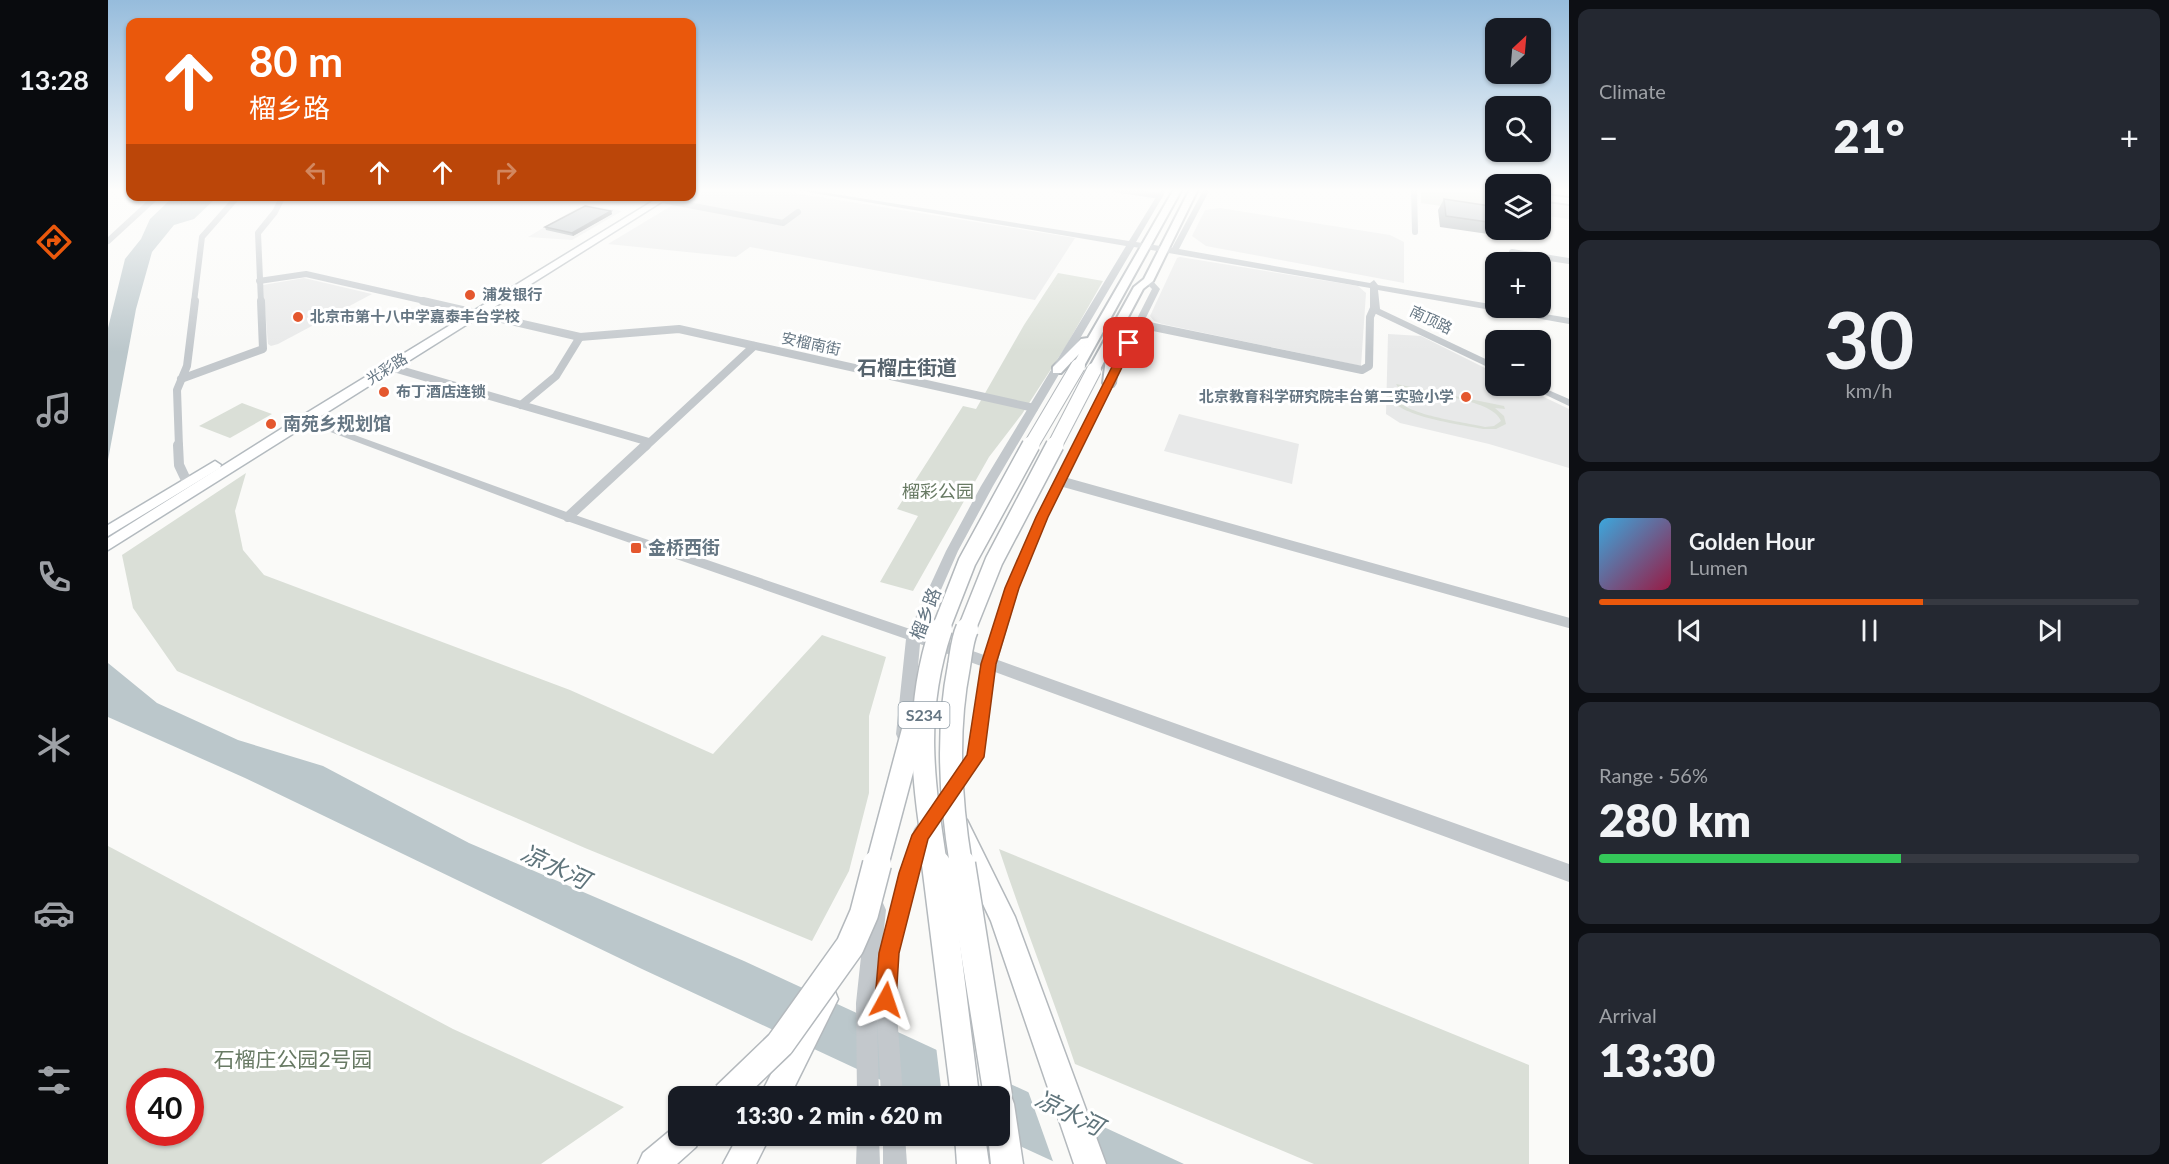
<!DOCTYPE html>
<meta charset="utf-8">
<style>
:root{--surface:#171b24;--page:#242831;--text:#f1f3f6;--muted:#9ea1a6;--line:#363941;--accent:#ea580c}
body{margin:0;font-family:Lato,"Noto Sans SC",sans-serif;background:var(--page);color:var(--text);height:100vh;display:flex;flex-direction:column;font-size:22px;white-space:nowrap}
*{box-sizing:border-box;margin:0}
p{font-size:20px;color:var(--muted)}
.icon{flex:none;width:33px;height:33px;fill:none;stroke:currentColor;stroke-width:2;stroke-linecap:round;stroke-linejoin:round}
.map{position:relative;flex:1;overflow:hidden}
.panel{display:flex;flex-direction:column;gap:9px;padding:9px;background:#0d0f14;width:600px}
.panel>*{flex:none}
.hud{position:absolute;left:18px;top:18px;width:570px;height:183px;border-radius:12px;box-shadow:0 2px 4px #0004;background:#ea580c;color:#fff;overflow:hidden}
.needle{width:39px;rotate:26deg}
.controls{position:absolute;left:1377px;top:18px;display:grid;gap:12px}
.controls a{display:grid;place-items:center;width:66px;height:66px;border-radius:12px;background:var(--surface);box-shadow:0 2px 4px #0004;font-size:30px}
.speed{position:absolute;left:18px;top:1068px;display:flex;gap:12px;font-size:30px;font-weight:700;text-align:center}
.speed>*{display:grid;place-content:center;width:78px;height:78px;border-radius:50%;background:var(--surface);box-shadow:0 2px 4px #0004;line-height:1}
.speed .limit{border:9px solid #d22;background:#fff;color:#111}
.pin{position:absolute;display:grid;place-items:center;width:51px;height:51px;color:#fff;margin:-26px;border-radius:12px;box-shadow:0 3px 9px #0006}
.me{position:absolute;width:66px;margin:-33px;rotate:5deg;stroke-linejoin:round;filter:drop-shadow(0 0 4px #0008)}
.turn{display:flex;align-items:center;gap:21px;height:126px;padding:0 24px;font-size:27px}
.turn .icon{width:78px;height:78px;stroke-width:2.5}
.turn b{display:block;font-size:42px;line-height:51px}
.lanes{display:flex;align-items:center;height:57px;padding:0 24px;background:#0003;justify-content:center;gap:30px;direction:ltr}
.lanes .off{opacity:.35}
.big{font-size:45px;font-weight:800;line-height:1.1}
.panel .tile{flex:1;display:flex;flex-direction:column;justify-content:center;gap:9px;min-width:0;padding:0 21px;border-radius:12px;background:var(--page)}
.panel .dial{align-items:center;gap:0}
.dial b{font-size:78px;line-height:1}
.song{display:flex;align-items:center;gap:18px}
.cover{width:72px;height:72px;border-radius:9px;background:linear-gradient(135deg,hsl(200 70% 55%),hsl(340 70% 35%))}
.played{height:6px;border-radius:3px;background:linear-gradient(90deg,var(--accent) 60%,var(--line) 60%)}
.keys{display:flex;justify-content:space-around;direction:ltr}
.heat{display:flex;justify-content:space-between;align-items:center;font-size:33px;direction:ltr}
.charge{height:9px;border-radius:4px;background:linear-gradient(90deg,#34c759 56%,var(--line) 0)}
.trip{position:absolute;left:560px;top:1086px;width:342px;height:60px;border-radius:12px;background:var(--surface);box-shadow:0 2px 4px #0004;font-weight:800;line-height:60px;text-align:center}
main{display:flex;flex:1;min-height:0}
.dock{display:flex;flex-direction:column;width:108px;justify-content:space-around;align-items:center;background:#090b0e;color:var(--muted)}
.dock .icon{width:42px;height:42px}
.dock .selected{color:var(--accent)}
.dock b{font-size:27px;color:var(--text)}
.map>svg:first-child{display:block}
.built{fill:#e8e9e9}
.green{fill:#dadfd7;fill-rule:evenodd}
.water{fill:#bbc7cb}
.pier{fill:#fafaf8}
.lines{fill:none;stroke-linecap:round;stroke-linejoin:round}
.secondary-casing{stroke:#b3babf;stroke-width:3}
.primary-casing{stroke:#b5babe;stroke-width:4}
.trunk-casing{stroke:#b4b9bd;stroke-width:3}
.minor-far2{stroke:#c3c8cc;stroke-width:6}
.minor-far1{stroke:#c3c8cc;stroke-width:8}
.minor{stroke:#c3c8cc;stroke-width:10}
.tertiary{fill:#c3c8cc;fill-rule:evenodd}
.secondary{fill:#fff;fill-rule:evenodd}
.primary{fill:#fff;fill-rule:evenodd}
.trunk{fill:#fff;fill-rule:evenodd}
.trunk-bridge-far3-casing{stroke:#b4b9bd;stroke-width:16;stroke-linecap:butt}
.trunk-bridge-far2-casing{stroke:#b4b9bd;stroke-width:20;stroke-linecap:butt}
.trunk-bridge-far1-casing{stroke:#b4b9bd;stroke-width:25;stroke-linecap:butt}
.trunk-bridge-casing{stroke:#b4b9bd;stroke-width:31;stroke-linecap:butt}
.trunk-bridge-far3{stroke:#fff;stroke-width:14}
.trunk-bridge-far2{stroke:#fff;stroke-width:17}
.trunk-bridge-far1{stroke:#fff;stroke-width:22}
.trunk-bridge{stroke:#fff;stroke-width:28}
.wall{fill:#929a9f}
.shaded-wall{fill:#777d82}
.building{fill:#aab3b9;stroke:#777d82;stroke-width:1.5}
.route{fill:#ea580c;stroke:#983908;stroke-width:1.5}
.poi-dot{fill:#e4572e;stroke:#fff;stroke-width:2}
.labels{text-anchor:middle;stroke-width:6;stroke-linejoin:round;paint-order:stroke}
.far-poi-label{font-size:15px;font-weight:bold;fill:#657683;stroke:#fff;text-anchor:start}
.far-street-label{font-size:15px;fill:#657683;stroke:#fff}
.shield{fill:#fff;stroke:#939fa8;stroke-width:1.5}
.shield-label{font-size:16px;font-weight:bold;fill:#657683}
.poi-label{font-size:18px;font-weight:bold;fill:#657683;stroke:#fff;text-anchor:start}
.park-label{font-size:18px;fill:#687a64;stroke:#fff}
.street-label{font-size:18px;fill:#657683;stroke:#fff}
.far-district-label{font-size:20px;font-weight:bold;fill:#57646e;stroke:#fff}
.near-park-label{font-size:21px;fill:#687a64;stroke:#fff}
.near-water-label{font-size:24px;font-style:italic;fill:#60757c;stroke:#fff}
</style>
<main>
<nav class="dock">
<b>13:28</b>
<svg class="icon selected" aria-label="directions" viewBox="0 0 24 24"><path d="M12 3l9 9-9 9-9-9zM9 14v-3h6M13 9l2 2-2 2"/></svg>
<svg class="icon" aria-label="music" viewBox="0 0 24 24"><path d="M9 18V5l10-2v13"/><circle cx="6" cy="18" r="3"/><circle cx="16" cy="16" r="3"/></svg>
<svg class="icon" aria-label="phone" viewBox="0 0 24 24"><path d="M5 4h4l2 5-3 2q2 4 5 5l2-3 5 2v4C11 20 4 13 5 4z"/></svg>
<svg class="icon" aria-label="climate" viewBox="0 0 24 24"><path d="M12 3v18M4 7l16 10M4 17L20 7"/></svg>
<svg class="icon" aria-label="car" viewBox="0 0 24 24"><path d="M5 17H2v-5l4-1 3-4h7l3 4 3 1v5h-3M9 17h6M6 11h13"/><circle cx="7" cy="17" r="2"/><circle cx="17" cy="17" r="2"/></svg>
<svg class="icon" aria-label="filters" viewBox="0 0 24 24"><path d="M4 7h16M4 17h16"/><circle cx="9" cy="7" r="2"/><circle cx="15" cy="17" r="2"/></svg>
</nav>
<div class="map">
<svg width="1461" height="1164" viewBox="0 0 1461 1164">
<rect width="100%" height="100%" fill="#fafaf8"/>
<g class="built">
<polygon points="591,189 662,189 967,238 927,300 642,247 628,257 500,244 578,197 584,196 584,193"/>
<polygon points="1433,202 1461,206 1461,219 1433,215"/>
<polygon points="479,205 514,211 464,240 420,237 467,209"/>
<polygon points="1112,208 1282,235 1296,242 1296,283 1098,246 1084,236 1097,210"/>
<polygon points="1072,257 1250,286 1258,293 1253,366 1054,324 1046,321 1042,316 1069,258"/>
<polygon points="196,278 264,294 170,344 163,346 160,344 155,285"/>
<polygon points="1280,334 1313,336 1387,373 1388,386 1413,386 1461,409 1461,468 1381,444 1292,423 1278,414"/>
<polygon points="1071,414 1191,444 1184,484 1056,451"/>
</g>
<g class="green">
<polygon points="1313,189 1346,189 1387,194 1387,214 1313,203"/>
<polygon points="950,273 995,281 958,346 914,414 881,457 805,591 772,582 810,516 789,509 855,406 868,409 916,325"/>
<path d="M1288,384L1396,406L1397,409L1387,408L1396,416L1398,424L1388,429H1375C1357,425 1279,416 1281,392L1290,387ZM1301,390C1322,394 1386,400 1393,421L1386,426L1377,427C1357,422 1293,415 1287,396L1290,392Z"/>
<polygon points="134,403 164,414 122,438 91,426"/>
<polygon points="138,473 127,511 135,550 156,575 462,690 605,754 714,635 778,657 761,716 761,793 741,871 704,941 477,848 69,671 25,608 14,555"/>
<path d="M0,846L345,1029L516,1107L433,1164H0ZM32,1082H82V1132H32Z"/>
<path d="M891,849L1421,1065V1164H1206L967,1064C943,992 915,922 891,849Z"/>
</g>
<g class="water">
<polygon points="66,196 109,197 86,219 66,225 44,252 28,309 0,460 0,328 17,259 33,239 42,219"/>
<polygon points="0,663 49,703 130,740 215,766 361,843 636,961 1076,1164 951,1164 890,1136 891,1096 807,1096 534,969 137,778 0,717"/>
</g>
<g class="pier">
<polygon points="828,1046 894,1077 905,1146 887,1136 891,1136 891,1096 834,1096"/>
<polygon points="919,1088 942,1099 968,1164 946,1164"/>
</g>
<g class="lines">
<defs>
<g id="secondary">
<polygon points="553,196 563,196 0,550 0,538 192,417"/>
<polygon points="107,461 113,465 112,468 0,536 0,525"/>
</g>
<g id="primary">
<polygon points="1066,189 1074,189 976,366 970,370 964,366 971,354 953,373 945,373 945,367 973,339 980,338"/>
<polygon points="1082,189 1090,189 1045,281 1035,289 1010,336 1013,339 1007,383 1005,386 997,386 995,383 998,358 990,373 986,374 980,370 1026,287 1036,279"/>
<polygon points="1367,189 1388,189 1388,193"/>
<polygon points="1432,194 1461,198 1461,204 1432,200"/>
</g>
<g id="trunk">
<polygon points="851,817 859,820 907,917 998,1164 966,1164 883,921 839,828 843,820"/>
<polygon points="716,985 726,989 730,999 682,1096 652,1096 706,989"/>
<polygon points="891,1089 902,1093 906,1104 915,1164 883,1164 880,1136 891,1136 891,1096 879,1096 880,1093"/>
<polygon points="570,1124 570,1136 592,1136 588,1147 569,1164 530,1164 535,1153"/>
<polygon points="630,1136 662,1136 648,1164 615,1164"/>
<polygon points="847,1136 877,1136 881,1164 849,1164"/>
</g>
</defs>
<use href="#secondary" class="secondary-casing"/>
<use href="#primary" class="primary-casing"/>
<use href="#trunk" class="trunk-casing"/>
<g class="minor-far2">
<polyline points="1006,189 1052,196"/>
<polyline points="1306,189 1307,232"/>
<polyline points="554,200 675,223 690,212"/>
<polyline points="0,241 49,196"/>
<polyline points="1404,252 1461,261"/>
<polyline points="151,281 198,274 321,302"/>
<polyline points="86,302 94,237 130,196"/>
<polyline points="153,302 150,233 167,212 175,196"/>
</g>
<g class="minor-far1">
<polyline points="315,301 472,337 448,376 413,405"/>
<polyline points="1031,324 1254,370 1261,366 1262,317 1266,308"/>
<polyline points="472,337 571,329 926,408"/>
<polyline points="282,367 541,442"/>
<polyline points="73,379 155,349 153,301"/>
<polyline points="71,447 69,390 79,366 87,301"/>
<polyline points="537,447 646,346"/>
</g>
<g class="minor">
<polyline points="70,445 71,465 79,482"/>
<polyline points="952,481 1461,623"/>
<polyline points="460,517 538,445"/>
</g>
<g class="tertiary">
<polygon points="682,189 695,189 1021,241 1053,189 1059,189 1028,242 1064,248 1096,189 1102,189 1071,249 1262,283 1266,280 1270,285 1388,305 1388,308 1400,308 1461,318 1461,324 1270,290 1272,309 1388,364 1388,371 1266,313 1262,307 1262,288 1026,247 885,486 850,551 814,633 876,655 897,588 928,517 1044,289 1036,281 1043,279 1052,289 940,517 911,588 890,660 1461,864 1461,882 887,672 875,757 820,839 809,873 791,953 788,1000 795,1096 773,1096 769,1019 771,1096 749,1096 748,1003 758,910 761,903 768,901 775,903 778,910 775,939 791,873 806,829 859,755 873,666 812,644 804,734 802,739 796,741 790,739 788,734 798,639 456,520 180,416 181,414 189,414 464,514 802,629 838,551 873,486 1018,246"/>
<polygon points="1419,386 1431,386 1461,399 1461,406"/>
<polygon points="749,1136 771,1136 772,1164 748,1164"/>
<polygon points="775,1136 797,1136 799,1164 775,1164"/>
</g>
<use href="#secondary" class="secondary"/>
<use href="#primary" class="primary"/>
<use href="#trunk" class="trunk"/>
<defs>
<g id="trunk-bridge-far3">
<polyline points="922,447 970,366"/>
<polyline points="946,447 986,370"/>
</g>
<g id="trunk-bridge-far2">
<polyline points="832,631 859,562 923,445"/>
<polyline points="858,631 886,561 947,445"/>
</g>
<g id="trunk-bridge-far1">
<polyline points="769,865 809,715"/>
<path d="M828,865C815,780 805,713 833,629"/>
<path d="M853,865C842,799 838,732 851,666C853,654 854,640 859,629"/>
</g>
<g id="trunk-bridge">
<polyline points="828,864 857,1096"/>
<polyline points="853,864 890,1096"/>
<polyline points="618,1096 672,1044 742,946 756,914 769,864"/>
</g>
</defs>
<use href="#trunk-bridge-far3" class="trunk-bridge-far3-casing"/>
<use href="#trunk-bridge-far2" class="trunk-bridge-far2-casing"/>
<use href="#trunk-bridge-far1" class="trunk-bridge-far1-casing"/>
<use href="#trunk-bridge" class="trunk-bridge-casing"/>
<use href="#trunk-bridge-far3" class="trunk-bridge-far3"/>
<use href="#trunk-bridge-far2" class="trunk-bridge-far2"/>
<use href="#trunk-bridge-far1" class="trunk-bridge-far1"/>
<use href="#trunk-bridge" class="trunk-bridge"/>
</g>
<g class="wall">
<polygon points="1336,199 1387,223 1380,234 1332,227 1330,210"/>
<polygon points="503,211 504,214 465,236 438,230 437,227"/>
</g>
<polygon class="shaded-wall" points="503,211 504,214 465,236 464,233"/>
<g class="building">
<polygon points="1336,199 1382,206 1387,223 1338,216"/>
<polygon points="477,206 503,211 464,233 437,227"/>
</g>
<linearGradient id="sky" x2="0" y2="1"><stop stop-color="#96bcdc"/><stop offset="0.54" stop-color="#fdfdfc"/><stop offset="1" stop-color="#fdfdfc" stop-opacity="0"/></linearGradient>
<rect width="1461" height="352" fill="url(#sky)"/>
<polygon class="route" points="1017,341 1026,343 940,517 911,588 888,664 876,757 820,839 791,953 788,1000 785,1007 778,1010 770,1007 767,1000 771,953 791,873 804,835 859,755 873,664 897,588 928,517"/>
<g class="poi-dot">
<circle cx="362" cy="295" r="6"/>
<circle cx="190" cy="317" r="6"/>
<circle cx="276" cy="392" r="6"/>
<circle cx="1358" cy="397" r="6"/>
<circle cx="163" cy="424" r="6"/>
<rect x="522" y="542" width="12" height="12" rx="3"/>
</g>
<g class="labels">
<g class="far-poi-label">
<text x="374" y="300">浦发银行</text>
<text x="202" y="322">北京市第十八中学嘉泰丰台学校</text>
<text x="288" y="397">布丁酒店连锁</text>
<text x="1346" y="402" text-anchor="end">北京教育科学研究院丰台第二实验小学</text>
</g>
<g class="far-street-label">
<text transform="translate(1323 320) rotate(26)" y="5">南顶路</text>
<text transform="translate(703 344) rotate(12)" y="5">安榴南街</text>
<text transform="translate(279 369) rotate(-32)" y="5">光彩路</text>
</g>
<rect class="shield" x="790.5" y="702" width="51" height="26" rx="4.5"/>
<g class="shield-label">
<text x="816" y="721">S234</text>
</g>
<g class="poi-label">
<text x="175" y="430">南苑乡规划馆</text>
<text x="540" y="554">金桥西街</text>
</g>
<g class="park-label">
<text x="830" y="498">榴彩公园</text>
</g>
<g class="street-label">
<text transform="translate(818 614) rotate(-69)" y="6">榴乡路</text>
</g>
<g class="far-district-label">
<text x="799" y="375">石榴庄街道</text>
</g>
<g class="near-park-label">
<text x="185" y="1067">石榴庄公园2号园</text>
</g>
<g class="near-water-label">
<text transform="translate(447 867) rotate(25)" y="8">凉水河</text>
<text transform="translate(961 1113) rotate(26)" y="8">凉水河</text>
</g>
</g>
</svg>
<div class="controls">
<a><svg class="needle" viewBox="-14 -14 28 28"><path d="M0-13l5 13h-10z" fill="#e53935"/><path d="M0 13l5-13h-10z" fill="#9ea1a6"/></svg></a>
<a><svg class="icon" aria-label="search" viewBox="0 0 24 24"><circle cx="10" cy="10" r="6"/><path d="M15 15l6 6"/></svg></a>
<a><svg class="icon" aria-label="layers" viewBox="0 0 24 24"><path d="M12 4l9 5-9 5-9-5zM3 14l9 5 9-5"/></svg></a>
<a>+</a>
<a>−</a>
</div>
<div class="speed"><div class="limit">40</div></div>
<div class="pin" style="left:1021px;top:343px;background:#d93025"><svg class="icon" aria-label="arrive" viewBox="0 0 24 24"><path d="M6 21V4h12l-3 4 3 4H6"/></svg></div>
<svg class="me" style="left:778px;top:1000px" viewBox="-20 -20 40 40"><path d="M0-17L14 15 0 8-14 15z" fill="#ea580c" stroke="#fff" stroke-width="4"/></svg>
<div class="trip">13:30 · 2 min · 620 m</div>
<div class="hud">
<div class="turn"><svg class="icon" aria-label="ahead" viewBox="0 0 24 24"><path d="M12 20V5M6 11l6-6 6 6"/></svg><div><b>80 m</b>榴乡路</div></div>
<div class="lanes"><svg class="icon off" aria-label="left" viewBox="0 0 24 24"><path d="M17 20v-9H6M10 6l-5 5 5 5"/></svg><svg class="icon" aria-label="ahead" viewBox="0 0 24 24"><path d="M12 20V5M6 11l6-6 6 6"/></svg><svg class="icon" aria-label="ahead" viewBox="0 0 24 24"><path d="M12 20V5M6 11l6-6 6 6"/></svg><svg class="icon off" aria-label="right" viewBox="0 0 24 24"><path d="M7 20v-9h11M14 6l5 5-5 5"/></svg></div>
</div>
</div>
<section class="panel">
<div class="tile"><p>Climate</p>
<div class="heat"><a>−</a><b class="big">21°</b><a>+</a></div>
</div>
<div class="tile dial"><b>30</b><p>km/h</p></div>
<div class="tile">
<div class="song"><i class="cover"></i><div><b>Golden Hour</b><p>Lumen</p></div></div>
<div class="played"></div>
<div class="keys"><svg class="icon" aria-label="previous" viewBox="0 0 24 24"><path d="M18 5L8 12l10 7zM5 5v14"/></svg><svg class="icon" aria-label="pause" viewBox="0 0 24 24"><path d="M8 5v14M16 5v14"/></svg><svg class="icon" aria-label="next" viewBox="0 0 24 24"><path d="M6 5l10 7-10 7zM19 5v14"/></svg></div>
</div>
<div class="tile"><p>Range · 56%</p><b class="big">280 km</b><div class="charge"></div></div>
<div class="tile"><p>Arrival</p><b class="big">13:30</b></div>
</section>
</main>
